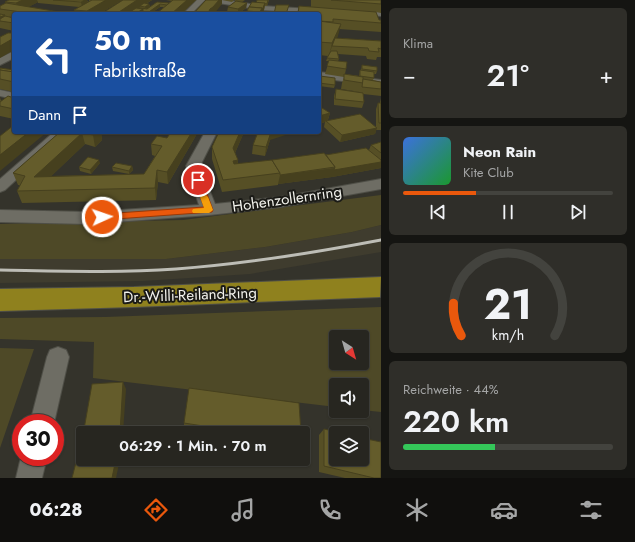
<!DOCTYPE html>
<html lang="de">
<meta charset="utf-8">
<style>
:root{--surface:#272620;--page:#2f2e29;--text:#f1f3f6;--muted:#a4a5a5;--line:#43433e;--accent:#ea580c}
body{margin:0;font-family:Jost,sans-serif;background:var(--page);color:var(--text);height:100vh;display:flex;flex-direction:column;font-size:15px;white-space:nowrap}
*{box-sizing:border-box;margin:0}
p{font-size:13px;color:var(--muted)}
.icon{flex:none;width:22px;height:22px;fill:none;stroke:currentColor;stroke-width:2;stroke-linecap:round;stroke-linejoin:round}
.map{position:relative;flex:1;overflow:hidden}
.drawer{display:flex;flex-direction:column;gap:8px;padding:8px;background:#151512;width:254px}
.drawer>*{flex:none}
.guide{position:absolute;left:12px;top:12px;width:309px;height:122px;border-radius:4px;box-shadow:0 1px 3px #0004,0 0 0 1px var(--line);background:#1a4fa0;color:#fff;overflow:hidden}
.needle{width:26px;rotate:143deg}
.tools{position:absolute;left:329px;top:330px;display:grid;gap:8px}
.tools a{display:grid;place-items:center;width:40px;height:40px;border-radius:4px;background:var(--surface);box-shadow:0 1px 3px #0004,0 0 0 1px var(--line);font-size:20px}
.speed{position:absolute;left:12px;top:414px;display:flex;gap:8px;font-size:20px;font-weight:700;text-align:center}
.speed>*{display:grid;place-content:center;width:52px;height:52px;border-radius:50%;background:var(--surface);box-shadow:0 1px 3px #0004,0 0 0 1px var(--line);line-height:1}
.speed .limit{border:6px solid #d22;background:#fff;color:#111}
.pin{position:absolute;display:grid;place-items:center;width:34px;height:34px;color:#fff;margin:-17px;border:2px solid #fff;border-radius:50%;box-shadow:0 1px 4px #0007}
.me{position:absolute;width:44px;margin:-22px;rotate:87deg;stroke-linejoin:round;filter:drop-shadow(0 0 3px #0008)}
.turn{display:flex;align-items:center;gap:14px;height:84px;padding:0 16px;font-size:18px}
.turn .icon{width:52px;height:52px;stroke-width:2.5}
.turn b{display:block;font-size:28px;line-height:34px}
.then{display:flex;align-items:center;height:38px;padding:0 16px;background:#0003;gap:8px;font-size:15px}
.big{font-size:30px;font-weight:600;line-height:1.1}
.drawer .widget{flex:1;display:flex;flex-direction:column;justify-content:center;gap:6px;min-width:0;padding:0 14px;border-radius:6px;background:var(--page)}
.drawer .dial{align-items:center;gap:0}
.dial svg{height:104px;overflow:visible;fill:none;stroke:var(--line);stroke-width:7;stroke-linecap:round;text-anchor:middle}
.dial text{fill:var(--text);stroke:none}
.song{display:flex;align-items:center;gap:12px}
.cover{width:48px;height:48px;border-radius:6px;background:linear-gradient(135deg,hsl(220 70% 55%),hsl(130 70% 35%))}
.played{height:4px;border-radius:2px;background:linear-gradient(90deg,var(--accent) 35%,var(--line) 35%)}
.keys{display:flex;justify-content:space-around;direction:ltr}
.heat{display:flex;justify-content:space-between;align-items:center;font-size:22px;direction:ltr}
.charge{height:6px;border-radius:3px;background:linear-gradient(90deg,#34c759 44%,var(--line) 0)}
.trip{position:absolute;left:76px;top:426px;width:234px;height:40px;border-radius:4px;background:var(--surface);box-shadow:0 1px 3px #0004,0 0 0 1px var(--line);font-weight:600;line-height:40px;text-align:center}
.tabs{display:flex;height:64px;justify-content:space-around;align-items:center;background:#100f0d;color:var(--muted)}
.tabs .icon{width:28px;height:28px}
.tabs .current{color:var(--accent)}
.tabs b{font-size:18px;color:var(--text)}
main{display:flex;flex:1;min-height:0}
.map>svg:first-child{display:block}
.built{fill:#3f3c2e}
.green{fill:#4e4927;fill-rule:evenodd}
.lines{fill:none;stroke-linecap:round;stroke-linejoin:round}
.minor-casing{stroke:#4f4f47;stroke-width:2}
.trunk-casing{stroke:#4f4f47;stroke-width:2}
.minor{fill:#6e6d64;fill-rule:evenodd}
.trunk{fill:#8f811e;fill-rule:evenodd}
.rail{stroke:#bdbdb6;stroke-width:3}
.wall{fill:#564f25;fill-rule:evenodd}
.shaded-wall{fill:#46401e}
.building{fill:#645c2b;stroke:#46401e}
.route{fill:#ea580c;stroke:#983908}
.slow{fill:#f59e0b}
.labels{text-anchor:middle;stroke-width:4;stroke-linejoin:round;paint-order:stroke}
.street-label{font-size:15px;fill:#f2f2ec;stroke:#1b1b17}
</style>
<main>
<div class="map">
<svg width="381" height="478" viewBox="0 0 381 478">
<rect width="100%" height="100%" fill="#34332b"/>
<polygon class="built" points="381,225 381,252 250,274 143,281 0,283 0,259 166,259 265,247 352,232"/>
<g class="green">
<polygon points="381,195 381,225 352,232 265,247 166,259 0,259 0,224 183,220"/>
<path d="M381,307V412L362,410V385H336V407L93,378L94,342L0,339V318L105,317ZM336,337H362V363H336Z"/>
<polygon points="0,348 34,349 0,448"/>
</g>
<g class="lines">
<defs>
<g id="minor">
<polygon points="197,0 205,0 191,14 183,14"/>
<polygon points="208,0 226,0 262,6 312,9 316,11 312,13 262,10 212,2"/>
<polygon points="351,10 381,12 381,16 354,14 351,14"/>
<polygon points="14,51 14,58 0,65 0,58"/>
<polygon points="319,72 381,80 381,86 319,78"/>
<polygon points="0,90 14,93 14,99 0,96"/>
<polygon points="54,132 68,132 5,190 0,192 0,179"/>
<polygon points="205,132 217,132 200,166 215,204 281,197 381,179 381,189 281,207 209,215 88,224 0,222 0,210 88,212 199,205 186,166"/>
<polygon points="58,347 66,350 69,357 54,423 30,423 47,357 50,350"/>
<polygon points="21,457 47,457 42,478 16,478"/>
</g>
<polygon id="trunk" points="381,277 380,297 134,307 0,311 0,289 134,287"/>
</defs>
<use href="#minor" class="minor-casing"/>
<use href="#trunk" class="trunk-casing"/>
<use href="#minor" class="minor"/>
<use href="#trunk" class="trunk"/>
<path class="rail" d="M0,270C59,271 118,273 176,269C245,264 313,253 381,240"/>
</g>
<g class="wall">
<path d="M9,0H87L88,2L91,1H89V0H122L99,14H14V31L0,28V6L6,3L5,2ZM38,2V3L79,7L74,10L75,11L71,14L28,7Z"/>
<polygon points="123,0 152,0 146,4 149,4 150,7 147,8 147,9 157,2 169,3 172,1 166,0 196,0 181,14 156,14 164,7 160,7 150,14 101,14"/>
<polygon points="206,0 234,0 232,2 222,0 222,4"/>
<polygon points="235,0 245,0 242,2 247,3 246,8 238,14 227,12 228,7 236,2 235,2"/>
<polygon points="269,0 267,6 265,6 264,10 262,14 245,14 247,11 249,7 256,3"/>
<polygon points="311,0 381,0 381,13 376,12 379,20 381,20 381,32 339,29 337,38 381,41 381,57 377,57 376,60 367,59 366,56 338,54 339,59 338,61 346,69 345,74 359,76 360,70 361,70 362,65 377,71 376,74 374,74 374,78 373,80 381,82 381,96 363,94 364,102 362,108 334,105 334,96 336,89 360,92 341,89 342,83 344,77 325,74 329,61 326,61 328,56 319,55 319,14 297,14 299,6 311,7"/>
<polygon points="0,37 14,52 14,59 12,51"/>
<polygon points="0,68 14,70 14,92 0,89"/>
<polygon points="320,76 335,85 334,88 319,86"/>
<polygon points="0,97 1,101 14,98 14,119 0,116"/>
<polygon points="381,98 381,130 376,130 375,134 340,142 324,127 325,122 319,124 330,113 328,120 376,127 376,109 378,103 380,103"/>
<polygon points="60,132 101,132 102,140 95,147 85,144 51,176 144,174 155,156 152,155 151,144 167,138 171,132 198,132 168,184 158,182 156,200 22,203 17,191 20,185 18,185 13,173"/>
<polygon points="219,132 244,132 235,153 238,160 238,164 369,150 371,145 381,142 381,168 332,177 278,184 278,185 222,192 212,159 212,147"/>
<polygon points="270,140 265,156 252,154 253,145"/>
<polygon points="100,163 91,174 80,171 79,167"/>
<polygon points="132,166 133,170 129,174 113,171 112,167"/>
<polygon points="184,423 301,433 204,433 184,430"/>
<polygon points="324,429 381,478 345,478 319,472 319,435"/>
</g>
<g class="shaded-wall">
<polygon points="23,0 37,0 38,2 19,12 16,3"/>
<polygon points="85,0 87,0 88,3 82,7 81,2"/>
<polygon points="106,0 122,0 99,14 86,14 87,13 87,11"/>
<polygon points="137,0 152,0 142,6 140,6 140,7 132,12 131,14 116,14"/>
<polygon points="187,0 196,0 181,14 171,14"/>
<polygon points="219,0 222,0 222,4 214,14 208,14 210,9"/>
<polygon points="247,3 246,8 238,14 238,9"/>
<polygon points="265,3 264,10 262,14 260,14 260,12"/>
<polygon points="149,4 150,7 146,9 145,7"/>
<polygon points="160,4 160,7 150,14 146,14"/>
<polygon points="143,9 143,14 135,14"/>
<polygon points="5,15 7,22 0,21 0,17"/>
<polygon points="341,24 338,36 333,46 332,46 329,56 332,43"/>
<polygon points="14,38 14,50 0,58 0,46"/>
<polygon points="330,113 327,122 326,121 325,122 319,124 319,116"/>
<polygon points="377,128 375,134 340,142 342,135"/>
<polygon points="29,132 47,132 0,171 0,155"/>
<polygon points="91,132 101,132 102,140 95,147 93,135"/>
<polygon points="192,132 198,132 168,184 167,172"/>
<polygon points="240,132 244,132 232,160 233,148"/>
<polygon points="271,132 295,132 270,140 265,156 266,147"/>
<polygon points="82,133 85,144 39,188 34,177"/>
<polygon points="99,160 100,163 91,174 90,170"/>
<polygon points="238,160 237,172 233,161"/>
<polygon points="381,162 381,168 332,177 278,184 280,175"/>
<polygon points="132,166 133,170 129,174 129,171"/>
<polygon points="157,170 158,182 156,200 155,188"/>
<polygon points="123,382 126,389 123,433 120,433"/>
<polygon points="116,459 120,459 116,478 112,478"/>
</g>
<g class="building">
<polygon points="9,0 23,0 16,3 5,2"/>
<polygon points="53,0 85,0 81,2"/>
<polygon points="92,0 106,0 87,11 74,10"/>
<polygon points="123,0 137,0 116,14 101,14"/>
<polygon points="173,0 187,0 171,14 156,14"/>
<polygon points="206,0 219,0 213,7 210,9 209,11 211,11 208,14 193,14"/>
<polygon points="257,0 268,0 267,4 256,3"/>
<polygon points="331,0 381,0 381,4"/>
<polygon points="236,1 247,3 238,9 228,7"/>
<polygon points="157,2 169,3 167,5 160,4 146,14 139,14 143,11 143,9 139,8 141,8 147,9"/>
<polygon points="252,2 265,3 262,10 262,8 249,7"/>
<polygon points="6,3 71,14 75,11 87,13 86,14 35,14 0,9 0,6"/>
<polygon points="144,3 149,4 145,7 140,6"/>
<polygon points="276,5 289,5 286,14 274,14"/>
<polygon points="299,6 376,12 379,20 381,20 381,23 333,19 333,22 319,21 319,14 298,14"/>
<polygon points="249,7 262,8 260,12 247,11"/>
<polygon points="136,8 143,9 135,14 127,14"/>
<polygon points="246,12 260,14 245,14"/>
<polygon points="0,14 5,15 0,17"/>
<polygon points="5,16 14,18 14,23 0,21 0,19"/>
<polygon points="319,21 341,24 332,43 319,42"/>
<polygon points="8,33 14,33 14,38 0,46 0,37"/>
<polygon points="335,38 381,41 381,49 378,48 379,52 369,51 368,48 332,46"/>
<polygon points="331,51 337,51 339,59 327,58"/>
<polygon points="329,60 347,62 346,69 327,66"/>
<polygon points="362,65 377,67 377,71 362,69"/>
<polygon points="0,68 14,70 11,72 0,70"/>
<polygon points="0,70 14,72 14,82 0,79"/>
<polygon points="360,70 374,72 374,78 360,76"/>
<polygon points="344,74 363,77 363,83 344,80"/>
<polygon points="320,76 335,78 335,85 319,83"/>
<polygon points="363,79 381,82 381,89 362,87"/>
<polygon points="336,89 363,93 364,102 335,99"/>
<polygon points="8,96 14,98 14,109 0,106 0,102"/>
<polygon points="378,103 381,103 381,123 379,123"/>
<polygon points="319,106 330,113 319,116"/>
<polygon points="360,114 377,128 342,135 326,121"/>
<polygon points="14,125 14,132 29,132 0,155 0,136"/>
<polygon points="60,132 96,132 93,135 82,133 34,177 144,174 162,146 151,144 157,136 167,138 171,132 192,132 167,172 157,170 155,188 17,191 25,176 13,173"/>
<polygon points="219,132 240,132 233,148 238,160 233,161 234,164 272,160 280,173 223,180 212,147"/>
<polygon points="258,132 271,132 266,147 253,145"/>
<polygon points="381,142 381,153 371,145"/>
<polygon points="366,148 381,160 381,162 334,170 335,167 326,155"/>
<polygon points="324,153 335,167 280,175 280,173 272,160"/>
<polygon points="88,157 99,160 90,170 79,167"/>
<polygon points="116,163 132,166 129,171 112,167"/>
<polygon points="123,382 120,433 83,433 83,459 116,459 112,478 72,478 83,435 92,384"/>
<polygon points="189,388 299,403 301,433 248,433 184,423"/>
<polygon points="324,429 342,433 336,433 336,459 362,459 362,438 381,442 381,478 374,478 324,466"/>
</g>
<polygon class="route" points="198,178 202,180 213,210 212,212 102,220 98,217 102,214 204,207 194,180"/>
<polygon class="slow" points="204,194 208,197 213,210 209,213 193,213 192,211 193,209 204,208 200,197"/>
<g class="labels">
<g class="street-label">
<text transform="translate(287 199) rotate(-8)" y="5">Hohenzollernring</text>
<text transform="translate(190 295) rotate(-2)" y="5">Dr.-Willi-Reiland-Ring</text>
</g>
</g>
</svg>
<div class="tools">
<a><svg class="needle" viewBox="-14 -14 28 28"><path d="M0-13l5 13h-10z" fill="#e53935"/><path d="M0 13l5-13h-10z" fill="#a4a5a5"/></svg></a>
<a><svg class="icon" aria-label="sound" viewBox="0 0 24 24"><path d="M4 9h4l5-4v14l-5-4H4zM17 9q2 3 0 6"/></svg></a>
<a><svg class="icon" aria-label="layers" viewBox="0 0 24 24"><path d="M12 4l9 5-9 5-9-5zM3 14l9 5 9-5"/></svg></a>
</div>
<div class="speed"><div class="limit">30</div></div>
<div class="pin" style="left:198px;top:180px;background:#d93025"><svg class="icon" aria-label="arrive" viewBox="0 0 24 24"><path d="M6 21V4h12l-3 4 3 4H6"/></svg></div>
<svg class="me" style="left:102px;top:217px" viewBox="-20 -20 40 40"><circle r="17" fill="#ea580c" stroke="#fff" stroke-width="3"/><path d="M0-11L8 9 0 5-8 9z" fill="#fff"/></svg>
<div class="trip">06:29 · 1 Min. · 70 m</div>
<div class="guide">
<div class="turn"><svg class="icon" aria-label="left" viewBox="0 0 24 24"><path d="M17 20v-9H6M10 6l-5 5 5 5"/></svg><div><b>50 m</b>Fabrikstraße</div></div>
<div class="then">Dann<svg class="icon" aria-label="arrive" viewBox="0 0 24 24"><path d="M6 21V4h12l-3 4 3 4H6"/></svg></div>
</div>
</div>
<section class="drawer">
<div class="widget"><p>Klima</p>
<div class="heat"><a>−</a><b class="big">21°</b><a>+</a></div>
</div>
<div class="widget">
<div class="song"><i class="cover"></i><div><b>Neon Rain</b><p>Kite Club</p></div></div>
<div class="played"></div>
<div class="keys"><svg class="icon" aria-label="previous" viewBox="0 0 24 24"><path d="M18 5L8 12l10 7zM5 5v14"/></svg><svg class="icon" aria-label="pause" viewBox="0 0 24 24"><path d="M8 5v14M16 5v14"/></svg><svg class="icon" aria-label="next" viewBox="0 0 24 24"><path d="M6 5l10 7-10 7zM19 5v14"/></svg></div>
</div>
<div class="widget dial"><svg viewBox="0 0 100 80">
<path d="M14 69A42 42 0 1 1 86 69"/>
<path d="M14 69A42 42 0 0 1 8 44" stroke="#ea580c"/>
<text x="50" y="56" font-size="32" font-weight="700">21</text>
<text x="50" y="72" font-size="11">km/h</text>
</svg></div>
<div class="widget"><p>Reichweite · 44%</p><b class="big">220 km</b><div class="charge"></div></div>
</section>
</main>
<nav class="tabs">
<b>06:28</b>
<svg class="icon current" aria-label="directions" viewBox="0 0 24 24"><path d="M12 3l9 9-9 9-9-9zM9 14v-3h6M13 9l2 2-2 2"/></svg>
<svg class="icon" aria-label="music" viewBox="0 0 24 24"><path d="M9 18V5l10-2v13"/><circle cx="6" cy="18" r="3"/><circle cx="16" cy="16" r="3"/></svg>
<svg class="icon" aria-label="phone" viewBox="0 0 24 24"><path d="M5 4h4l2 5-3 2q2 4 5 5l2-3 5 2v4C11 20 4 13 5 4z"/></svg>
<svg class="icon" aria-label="climate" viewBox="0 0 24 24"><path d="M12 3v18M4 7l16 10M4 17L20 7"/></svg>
<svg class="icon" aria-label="car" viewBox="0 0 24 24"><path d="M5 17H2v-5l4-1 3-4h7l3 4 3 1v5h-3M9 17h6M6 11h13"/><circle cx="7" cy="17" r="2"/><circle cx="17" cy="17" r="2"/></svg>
<svg class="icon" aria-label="filters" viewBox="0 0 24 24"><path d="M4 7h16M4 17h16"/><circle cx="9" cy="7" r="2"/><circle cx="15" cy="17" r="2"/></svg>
</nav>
